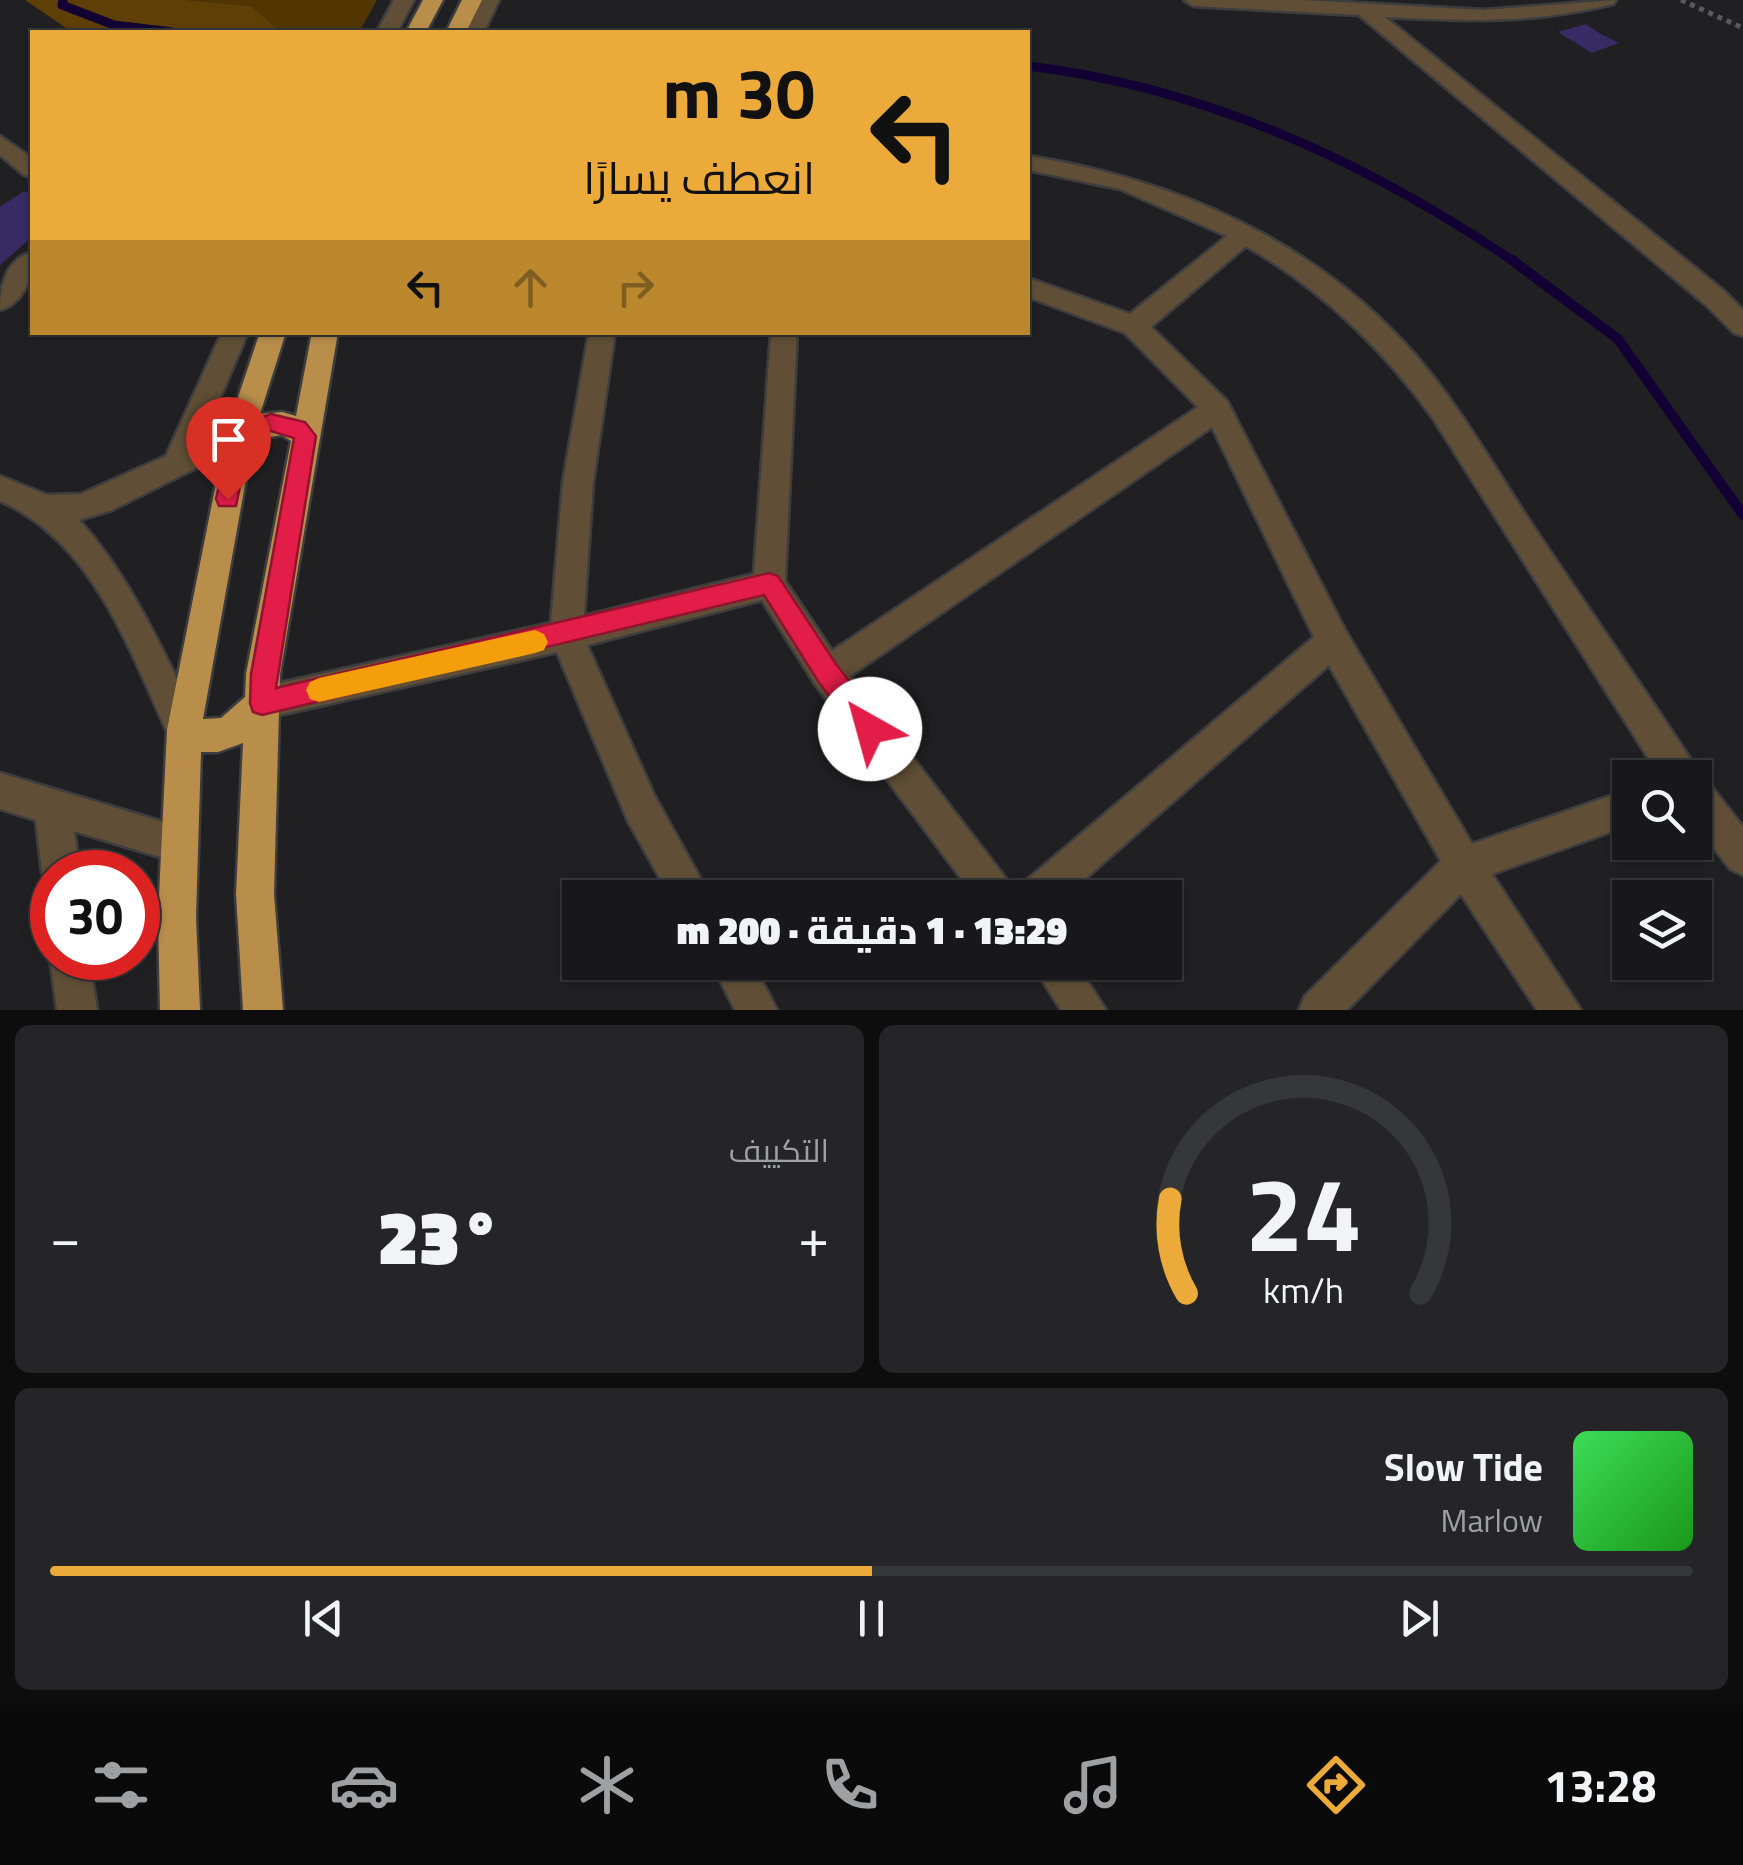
<!DOCTYPE html>
<html lang="ar">
<meta charset="utf-8">
<style>
:root{--surface:#18181a;--page:#252527;--text:#f1f3f6;--muted:#9fa0a2;--line:#363739;--accent:#ebaa39}
body{margin:0;font-family:"Titillium Web",Cairo,sans-serif;background:var(--page);color:var(--text);direction:rtl;height:100vh;display:flex;flex-direction:column;font-size:38px;white-space:nowrap}
*{box-sizing:border-box;margin:0}
p{font-size:32px;color:var(--muted)}
.icon{flex:none;width:55px;height:55px;fill:none;stroke:currentColor;stroke-width:2;stroke-linecap:round;stroke-linejoin:round}
.map{position:relative;height:1010px;overflow:hidden;direction:ltr}
.panel{display:flex;flex-direction:column;gap:15px;padding:15px;background:#0d0d0e;flex:1}
.panel>*{flex:none}
.banner{position:absolute;left:30px;top:30px;width:1000px;height:305px;border-radius:0px;box-shadow:0 2px 8px #0004,0 0 0 2px var(--line);direction:rtl;background:#ebaa39;color:#111;overflow:hidden}
.buttons{position:absolute;left:1612px;top:760px;display:grid;gap:20px}
.buttons a{display:grid;place-items:center;width:100px;height:100px;border-radius:0px;background:var(--surface);box-shadow:0 2px 8px #0004,0 0 0 2px var(--line);font-size:50px}
.speed{position:absolute;left:30px;top:850px;display:flex;gap:20px;font-size:50px;font-weight:700;text-align:center}
.speed>*{display:grid;place-content:center;width:130px;height:130px;border-radius:50%;background:var(--surface);box-shadow:0 2px 8px #0004,0 0 0 2px var(--line);line-height:1}
.speed .limit{border:15px solid #d22;background:#fff;color:#111}
.pin{position:absolute;display:grid;place-items:center;width:85px;height:85px;color:#fff;margin:-102px -42px;border-radius:50% 50% 50% 0;rotate:-45deg;box-shadow:0 0 10px #0007}
.pin .icon{rotate:45deg}
.me{position:absolute;width:110px;margin:-55px;rotate:322deg;stroke-linejoin:round;filter:drop-shadow(0 0 8px #0008)}
.turn{display:flex;align-items:center;gap:35px;height:210px;padding:0 50px;font-size:45px}
.turn .icon{width:130px;height:130px;stroke-width:2.5}
.turn b{display:block;font-size:70px;line-height:85px}
.lanes{display:flex;align-items:center;height:95px;padding:0 50px;background:#0003;justify-content:center;gap:50px;direction:ltr}
.lanes .off{opacity:.35}
.big{font-size:75px;font-weight:800;line-height:1.1}
.panel .widget{flex:1;display:flex;flex-direction:column;justify-content:center;gap:15px;min-width:0;padding:0 35px;border-radius:15px;background:var(--page)}
.panel .dial{align-items:center;gap:0}
.dial svg{height:260px;overflow:visible;fill:none;stroke:var(--line);stroke-width:7;stroke-linecap:round;text-anchor:middle}
.dial text{fill:var(--text);stroke:none}
.song{display:flex;align-items:center;gap:30px}
.cover{width:120px;height:120px;border-radius:15px;background:linear-gradient(135deg,hsl(130 70% 55%),hsl(120 70% 35%))}
.played{height:10px;border-radius:5px;background:linear-gradient(90deg,var(--accent) 50%,var(--line) 50%)}
.keys{display:flex;justify-content:space-around;direction:ltr}
.heat{display:flex;justify-content:space-between;align-items:center;font-size:55px;direction:ltr}
.panel .tiles{flex:1;display:grid;gap:15px;grid-template-columns:1fr 1fr}
.widget:last-child{grid-column:span 2}
.trip{position:absolute;left:562px;top:880px;width:620px;height:100px;border-radius:0px;background:var(--surface);box-shadow:0 2px 8px #0004,0 0 0 2px var(--line);font-weight:800;line-height:100px;text-align:center;direction:rtl}
.dock{display:flex;height:160px;justify-content:space-around;align-items:center;background:#0a0a0a;color:var(--muted)}
.dock .icon{width:70px;height:70px}
.dock .active{color:var(--accent)}
.dock b{font-size:45px;color:var(--text)}
.map>svg:first-child{display:block}
.green{fill:#523602}
.forest{fill:#5e3f05}
.lines{fill:none;stroke-linecap:round;stroke-linejoin:round}
.stream-far1{stroke:#120034;stroke-width:9}
.stream{stroke:#120034;stroke-width:10}
.building{fill:#382a65}
.minor-casing{stroke:#3d3d40;stroke-width:5}
.highway-casing{stroke:#3d3d40;stroke-width:5}
.path{stroke:#5a5a5d;stroke-width:5;stroke-dasharray:5 5;stroke-linecap:butt}
.minor{fill:#604f36;fill-rule:evenodd}
.highway{fill:#b98e4b;fill-rule:evenodd}
.route{fill:#e11d48;stroke:#92132f;stroke-width:2.5}
.slow{fill:#f59e0b}
</style>
<div class="map">
<svg width="1743" height="1010" viewBox="0 0 1743 1010">
<rect width="100%" height="100%" fill="#202023"/>
<polygon class="green" points="187,0 377,0 359,32 281,32 251,6"/>
<polygon class="forest" points="25,0 187,0 251,6 281,32 72,32"/>
<g class="lines">
<g class="stream-far1">
<polyline points="63,0 62,5 114,25 172,32"/>
<path d="M1028,66C1205,87 1369,163 1516,263"/>
</g>
<polyline class="stream" points="1512,260 1618,339 1743,515"/>
</g>
<g class="building">
<polygon points="1586,24 1599,33 1619,43 1592,53 1558,32"/>
<polygon points="24,191 32,195 32,232 28,234 32,237 0,265 0,207"/>
</g>
<g class="lines">
<defs>
<g id="minor">
<polygon points="394,0 414,0 397,32 377,32"/>
<polygon points="479,0 499,0 484,32 464,32"/>
<path d="M1184,0H1303L1484,10L1616,0L1613,4C1531,24 1468,21 1385,17L1724,291L1743,310V336L1734,333L1706,305L1359,15L1194,6Z"/>
<polygon points="0,136 32,158 32,177 24,175 0,155"/>
<path d="M1028,156C1175,179 1318,242 1417,357C1460,407 1493,465 1529,520C1584,602 1640,683 1695,766L1699,779L1708,782L1743,827V875L1730,869L1695,824V778H1661L1432,417C1382,348 1321,289 1246,246L1151,327L1227,401L1345,630L1472,844L1630,789V825L1492,874L1581,1010H1537L1461,894L1347,1010H1299L1305,996L1441,861L1329,665L1063,898H976L815,684L762,600L587,645L654,795L711,898H671L628,821L557,652L262,719L250,714L245,703L250,692L262,687L551,623L563,482L589,332H615L593,482L584,616L754,574L771,332H797L785,581L832,651L1198,407L1125,333L1028,297V278L1130,314L1227,236L1120,189L1028,170ZM1212,427L1314,637L1021,885L1017,893L850,676Z"/>
<path d="M32,252C33,275 25,303 0,310C0,287 5,260 32,252Z"/>
<path d="M222,332H248L203,438L240,422L250,425L254,433L250,441L112,510L79,520C131,578 162,649 196,718L201,730L196,742L184,747L172,742C131,655 95,542 0,501V476L47,495L81,494L166,456Z"/>
<polygon points="0,773 180,827 193,832 198,845 193,858 180,863 74,831 80,872 52,872 52,887 42,872 36,820 0,809"/>
<polygon points="52,953 52,958 89,958 97,1010 57,1010 50,958"/>
<polygon points="711,962 752,962 777,1010 735,1010"/>
<polygon points="1031,962 1075,962 1106,1010 1061,1010"/>
</g>
<g id="highway">
<polygon points="423,0 443,0 426,32 406,32"/>
<polygon points="462,0 482,0 466,32 446,32"/>
<path d="M260,332H286L260,414L282,412L296,416L312,332H338L280,674L274,894L283,1010H243L236,894L243,743L218,752H201L196,917L200,1010H160L158,917L167,730L226,433ZM282,435L291,441L246,674L245,697L221,718L203,719L253,440Z"/>
</g>
</defs>
<use href="#minor" class="minor-casing"/>
<use href="#highway" class="highway-casing"/>
<polyline class="path" points="1681,0 1743,28"/>
<use href="#minor" class="minor"/>
<use href="#highway" class="highway"/>
</g>
<polygon class="route" points="271,414 305,422 316,436 276,688 769,573 778,576 836,664 879,720 883,729 879,738 870,741 861,738 818,681 764,595 262,715 253,712 250,703 251,674 294,438 271,431 250,438 236,506 219,506 216,499 232,427"/>
<polygon class="slow" points="535,630 544,634 548,642 544,650 535,653 319,702 310,699 306,690 310,682 319,678"/>
</svg>
<div class="buttons">
<a><svg class="icon" aria-label="search" viewBox="0 0 24 24"><circle cx="10" cy="10" r="6"/><path d="M15 15l6 6"/></svg></a>
<a><svg class="icon" aria-label="layers" viewBox="0 0 24 24"><path d="M12 4l9 5-9 5-9-5zM3 14l9 5 9-5"/></svg></a>
</div>
<div class="speed"><div class="limit">30</div></div>
<div class="pin" style="left:228px;top:499px;background:#d93025"><svg class="icon" aria-label="arrive" viewBox="0 0 24 24"><path d="M6 21V4h12l-3 4 3 4H6"/></svg></div>
<svg class="me" style="left:870px;top:729px" viewBox="-20 -20 40 40"><circle r="19" fill="#fff"/><path d="M0-13L10 11 0 6-10 11z" fill="#e11d48"/></svg>
<div class="trip">13:29 · 1 دقيقة · 200 m</div>
<div class="banner">
<div class="turn"><svg class="icon" aria-label="left" viewBox="0 0 24 24"><path d="M17 20v-9H6M10 6l-5 5 5 5"/></svg><div><b>30 m</b>انعطف يسارًا</div></div>
<div class="lanes"><svg class="icon" aria-label="left" viewBox="0 0 24 24"><path d="M17 20v-9H6M10 6l-5 5 5 5"/></svg><svg class="icon off" aria-label="ahead" viewBox="0 0 24 24"><path d="M12 20V5M6 11l6-6 6 6"/></svg><svg class="icon off" aria-label="right" viewBox="0 0 24 24"><path d="M7 20v-9h11M14 6l5 5-5 5"/></svg></div>
</div>
</div>
<section class="panel">
<div class="tiles">
<div class="widget dial"><svg viewBox="0 0 100 80">
<path d="M14 69A42 42 0 1 1 86 69"/>
<path d="M14 69A42 42 0 0 1 9 40" stroke="#ebaa39"/>
<text x="50" y="56" font-size="32" font-weight="700">24</text>
<text x="50" y="72" font-size="11">km/h</text>
</svg></div>
<div class="widget"><p>التكييف</p>
<div class="heat"><a>−</a><b class="big">23°</b><a>+</a></div>
</div>
<div class="widget">
<div class="song"><i class="cover"></i><div><b>Slow Tide</b><p>Marlow</p></div></div>
<div class="played"></div>
<div class="keys"><svg class="icon" aria-label="previous" viewBox="0 0 24 24"><path d="M18 5L8 12l10 7zM5 5v14"/></svg><svg class="icon" aria-label="pause" viewBox="0 0 24 24"><path d="M8 5v14M16 5v14"/></svg><svg class="icon" aria-label="next" viewBox="0 0 24 24"><path d="M6 5l10 7-10 7zM19 5v14"/></svg></div>
</div>
</div>
</section>
<nav class="dock">
<b>13:28</b>
<svg class="icon active" aria-label="directions" viewBox="0 0 24 24"><path d="M12 3l9 9-9 9-9-9zM9 14v-3h6M13 9l2 2-2 2"/></svg>
<svg class="icon" aria-label="music" viewBox="0 0 24 24"><path d="M9 18V5l10-2v13"/><circle cx="6" cy="18" r="3"/><circle cx="16" cy="16" r="3"/></svg>
<svg class="icon" aria-label="phone" viewBox="0 0 24 24"><path d="M5 4h4l2 5-3 2q2 4 5 5l2-3 5 2v4C11 20 4 13 5 4z"/></svg>
<svg class="icon" aria-label="climate" viewBox="0 0 24 24"><path d="M12 3v18M4 7l16 10M4 17L20 7"/></svg>
<svg class="icon" aria-label="car" viewBox="0 0 24 24"><path d="M5 17H2v-5l4-1 3-4h7l3 4 3 1v5h-3M9 17h6M6 11h13"/><circle cx="7" cy="17" r="2"/><circle cx="17" cy="17" r="2"/></svg>
<svg class="icon" aria-label="filters" viewBox="0 0 24 24"><path d="M4 7h16M4 17h16"/><circle cx="9" cy="7" r="2"/><circle cx="15" cy="17" r="2"/></svg>
</nav>
